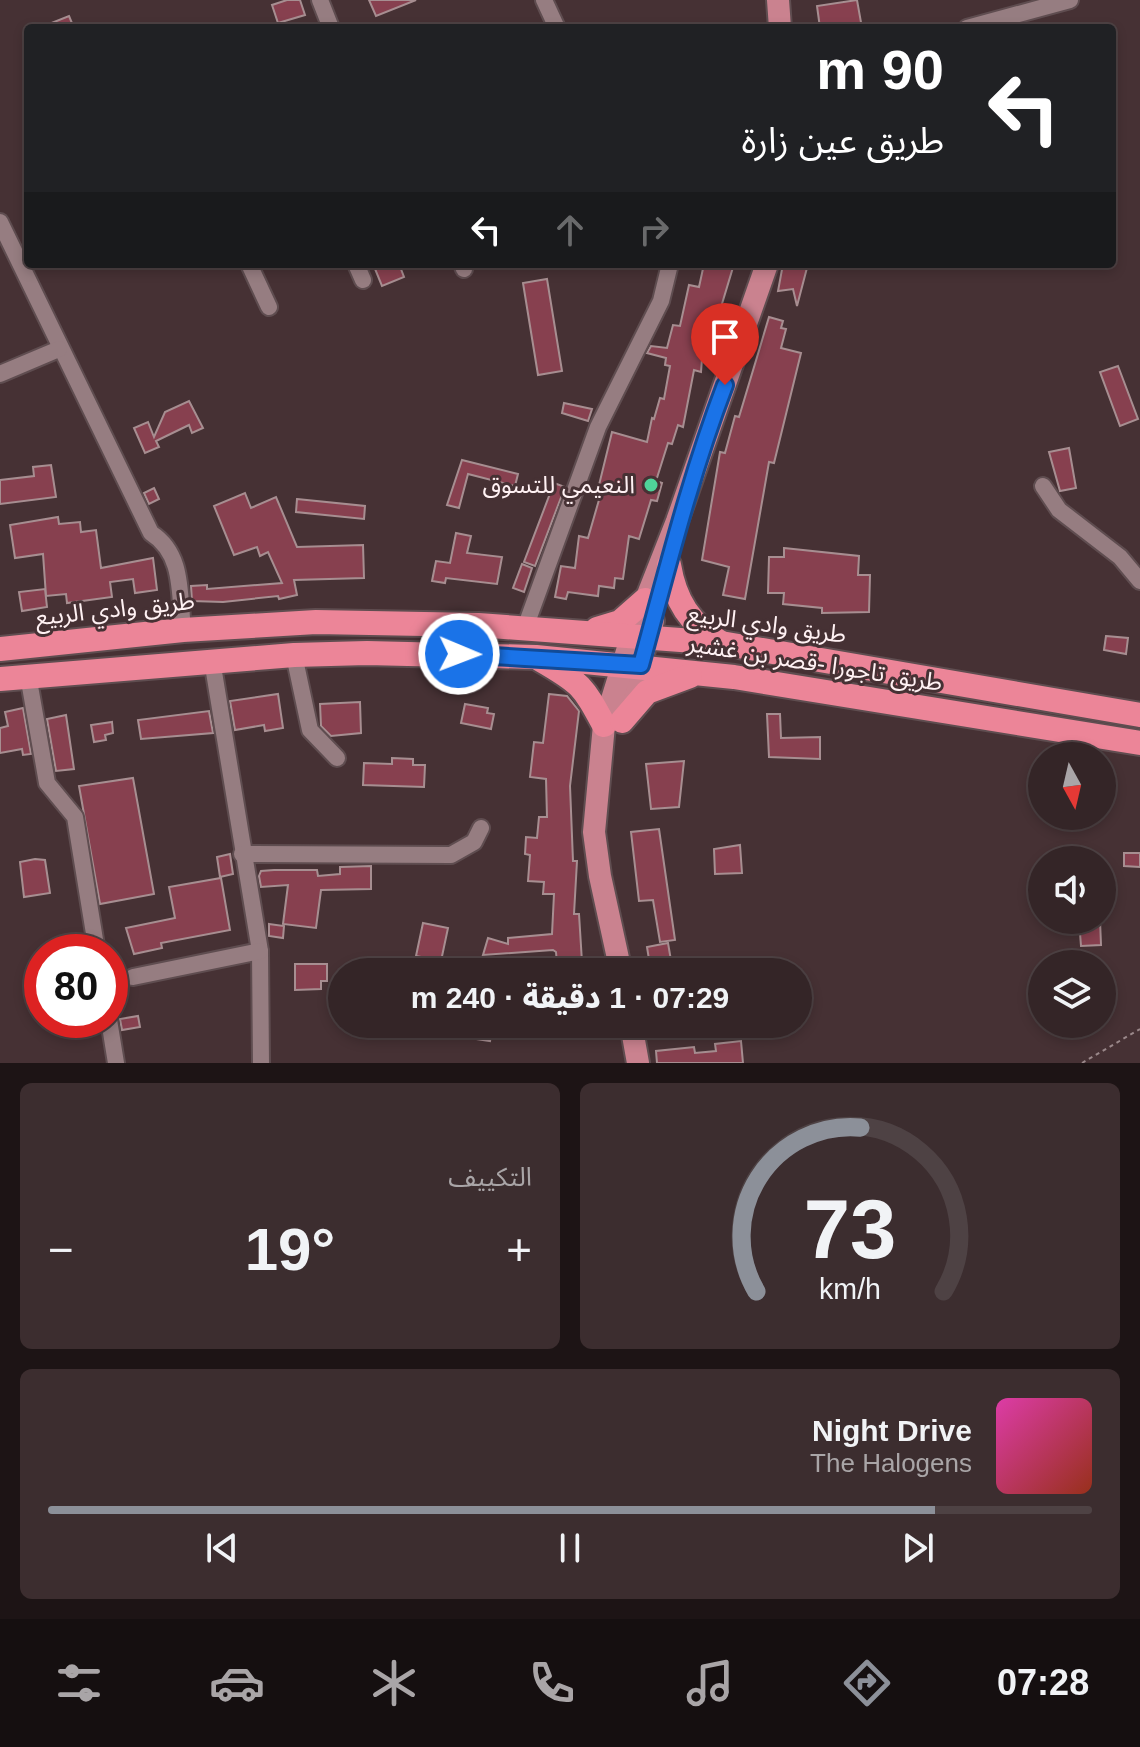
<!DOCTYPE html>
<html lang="ar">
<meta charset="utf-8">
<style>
:root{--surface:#342527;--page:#3c2d2f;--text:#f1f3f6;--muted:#a9a5a7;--line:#4e4244;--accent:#8c9099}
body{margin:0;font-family:Helvetica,"Noto Sans Arabic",sans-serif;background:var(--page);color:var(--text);direction:rtl;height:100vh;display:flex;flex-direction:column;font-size:30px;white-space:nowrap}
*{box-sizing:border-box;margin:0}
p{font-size:26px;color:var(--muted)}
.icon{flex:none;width:44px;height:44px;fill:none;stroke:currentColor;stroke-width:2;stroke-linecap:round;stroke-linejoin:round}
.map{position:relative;height:1063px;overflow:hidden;direction:ltr}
.panel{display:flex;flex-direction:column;gap:20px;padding:20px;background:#1d1415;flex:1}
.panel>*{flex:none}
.banner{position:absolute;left:24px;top:24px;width:1092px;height:244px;border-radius:8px;box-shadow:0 4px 12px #0003,0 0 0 2px var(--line);direction:rtl;background:#202124;color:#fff;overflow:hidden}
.needle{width:52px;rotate:172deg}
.fabs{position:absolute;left:1028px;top:742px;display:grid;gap:16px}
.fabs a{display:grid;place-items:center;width:88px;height:88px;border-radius:50%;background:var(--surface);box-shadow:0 4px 12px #0003,0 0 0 2px var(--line);font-size:40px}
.speed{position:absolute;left:24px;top:934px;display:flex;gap:16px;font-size:40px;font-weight:700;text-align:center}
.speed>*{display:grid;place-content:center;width:104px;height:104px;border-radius:50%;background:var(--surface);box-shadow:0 4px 12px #0003,0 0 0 2px var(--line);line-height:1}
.speed .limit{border:12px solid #d22;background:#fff;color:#111}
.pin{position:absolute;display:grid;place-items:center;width:68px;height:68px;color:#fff;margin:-82px -34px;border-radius:50% 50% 50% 0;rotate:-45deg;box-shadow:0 0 8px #0007}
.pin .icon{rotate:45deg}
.me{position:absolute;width:88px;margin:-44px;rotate:91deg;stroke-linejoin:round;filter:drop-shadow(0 0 6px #0008)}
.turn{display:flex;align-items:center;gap:28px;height:168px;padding:0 40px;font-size:36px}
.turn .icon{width:104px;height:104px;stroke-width:2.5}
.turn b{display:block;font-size:56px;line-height:68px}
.lanes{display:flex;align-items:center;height:76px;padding:0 40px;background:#0003;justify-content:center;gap:40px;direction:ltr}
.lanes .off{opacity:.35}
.big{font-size:60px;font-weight:800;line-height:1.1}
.panel .tile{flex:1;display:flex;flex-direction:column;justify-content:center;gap:12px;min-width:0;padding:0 28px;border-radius:12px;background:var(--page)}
.panel .dial{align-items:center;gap:0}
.dial svg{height:208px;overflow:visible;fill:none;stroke:var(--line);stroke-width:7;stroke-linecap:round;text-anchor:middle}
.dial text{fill:var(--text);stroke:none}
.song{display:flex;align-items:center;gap:24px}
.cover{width:96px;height:96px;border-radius:12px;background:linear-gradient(135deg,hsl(320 70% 55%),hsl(10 70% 35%))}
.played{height:8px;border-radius:4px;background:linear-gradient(90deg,var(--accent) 85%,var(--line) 85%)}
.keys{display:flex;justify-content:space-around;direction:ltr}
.heat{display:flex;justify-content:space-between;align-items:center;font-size:44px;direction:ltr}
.panel .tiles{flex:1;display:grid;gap:20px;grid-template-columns:1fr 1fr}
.tile:last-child{grid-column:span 2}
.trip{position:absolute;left:328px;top:958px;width:484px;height:80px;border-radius:40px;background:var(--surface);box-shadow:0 4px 12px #0003,0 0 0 2px var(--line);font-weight:800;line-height:80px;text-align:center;direction:rtl}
.tabs{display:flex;height:128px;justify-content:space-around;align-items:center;background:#150f10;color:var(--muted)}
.tabs .icon{width:56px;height:56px}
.tabs .active{color:var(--accent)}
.tabs b{font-size:36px;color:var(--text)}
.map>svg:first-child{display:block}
.building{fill:#87404f;stroke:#a78e91;stroke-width:2}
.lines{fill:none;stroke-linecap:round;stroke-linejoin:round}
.minor-casing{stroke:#5f4d50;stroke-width:20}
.major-casing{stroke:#5f4d50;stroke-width:26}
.highway-casing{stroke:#5f4d50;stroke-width:28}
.path{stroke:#9a888a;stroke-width:2;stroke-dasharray:4 4;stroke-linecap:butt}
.minor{stroke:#967d81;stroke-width:16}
.major{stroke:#ca828f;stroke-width:22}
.highway{stroke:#ec8598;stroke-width:24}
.route-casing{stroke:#114b97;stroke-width:20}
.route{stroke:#1a73e8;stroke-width:14}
.poi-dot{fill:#4fd399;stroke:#463134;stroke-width:3}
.labels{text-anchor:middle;stroke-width:6;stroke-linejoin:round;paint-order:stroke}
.poi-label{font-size:24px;fill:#fff1f3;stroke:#463134;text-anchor:end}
.street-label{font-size:24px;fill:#fff1f3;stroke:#463134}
</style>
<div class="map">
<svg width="1140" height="1063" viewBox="0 0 1140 1063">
<rect width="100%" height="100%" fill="#463134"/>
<g class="building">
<polygon points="287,0 300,0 305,15 278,23 272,5"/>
<polygon points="369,0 416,0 376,16"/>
<polygon points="857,0 862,28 820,28 817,6"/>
<polygon points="69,16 74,28 39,28"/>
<polygon points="373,264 399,264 404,277 382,286"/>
<polygon points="704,264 734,264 718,317 704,314 700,334 710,338 706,358 702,359 701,372 694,370 683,427 678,425 672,444 668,443 656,481 662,483 657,501 651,500 639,539 629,536 623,579 615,578 614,588 599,586 598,596 568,592 566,599 555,597 561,566 575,568 579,536 588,538 603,486 599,485 612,432 647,442 652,418 654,419 660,398 664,399 670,366 665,365 666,358 647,353 651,346 667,348 673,325 680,326 689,285 699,287"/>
<polygon points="783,264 808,264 797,306 793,289 778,291"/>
<polygon points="547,279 562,371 538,375 523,283"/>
<polygon points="769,317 783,321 781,328 786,329 781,348 801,353 774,463 769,462 745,599 723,595 729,567 702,560 720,452 725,453 735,416 739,417"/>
<polygon points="1118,366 1138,419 1120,426 1100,372"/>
<polygon points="189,401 203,428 192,433 189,425 156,441 159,447 145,453 134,428 148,422 154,437 165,412"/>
<polygon points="564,403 592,409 588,421 562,413"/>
<polygon points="1069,448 1076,488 1060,491 1049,452"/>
<polygon points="462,460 518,474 515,486 468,474 459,508 447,505"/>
<polygon points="51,465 56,497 0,504 0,480 34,476 33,467"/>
<polygon points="554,483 565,487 535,566 524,562"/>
<polygon points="154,488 159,499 149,504 144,493"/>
<polygon points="245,493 251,508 276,497 297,547 363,545 364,578 294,580 297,595 279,599 278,596 223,602 192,601 191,586 207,585 207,589 282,583 268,552 260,556 257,547 234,555 214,506"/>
<polygon points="297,499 365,506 364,519 296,512"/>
<polygon points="58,517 59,524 80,522 81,532 96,530 101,568 153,558 157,590 135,593 133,579 110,582 112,597 67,603 66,594 46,596 43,554 15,558 10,525"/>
<polygon points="456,533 471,536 467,553 502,557 497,584 446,578 445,583 432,581 436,561 450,563"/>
<polygon points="784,548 859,556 858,575 870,575 869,612 822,613 822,608 783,604 784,593 768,593 769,557 784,557"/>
<polygon points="522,564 532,568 524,592 513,588"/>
<polygon points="45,589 47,607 22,611 19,592"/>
<polygon points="1106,636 1128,638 1126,654 1104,650"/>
<polygon points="278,694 283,728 265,731 264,725 235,730 230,701"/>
<polygon points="549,694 567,696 579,711 570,786 573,861 577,861 574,914 579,914 582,962 557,964 556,952 553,950 483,955 488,938 508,944 508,938 552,934 554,894 543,894 544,882 528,881 530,855 525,854 526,837 537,838 539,817 547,817 546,779 530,777 534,742 543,743"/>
<polygon points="360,702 361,733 331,736 321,726 320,704"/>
<polygon points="465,704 488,708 487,713 494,714 491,729 461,723"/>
<polygon points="23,708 31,754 23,755 22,749 0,753 0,728 8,726 5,712"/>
<polygon points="209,711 213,733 141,739 138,720"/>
<polygon points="767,714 780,714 781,738 820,737 820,759 769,757"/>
<polygon points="66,715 74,769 56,771 47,719"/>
<polygon points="112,722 113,733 105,735 106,740 94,742 91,725"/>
<polygon points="392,758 413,759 413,765 425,765 424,787 363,785 364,763 392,764"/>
<polygon points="684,761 679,807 651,809 646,764"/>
<polygon points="133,778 154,894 100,904 79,786"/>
<polygon points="659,829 675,940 660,942 653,900 639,901 631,832"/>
<polygon points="740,845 742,873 715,874 714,849"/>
<polygon points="1124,853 1140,853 1140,867 1124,866"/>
<polygon points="230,854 233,874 220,877 217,857"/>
<polygon points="35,859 45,860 50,893 24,897 20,862"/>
<polygon points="371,866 371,889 321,890 316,928 283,924 288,885 261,887 259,876 261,871 274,870 317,870 318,876 340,874 340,867"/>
<polygon points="221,878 230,930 161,943 162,948 134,954 126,928 175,918 169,887"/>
<polygon points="1079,920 1100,920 1101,945 1081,946"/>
<polygon points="423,923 448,928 441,961 416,956"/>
<polygon points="269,924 284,926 283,938 269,936"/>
<polygon points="668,943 673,972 651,972 647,947"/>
<polygon points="295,964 327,964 327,981 321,981 321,989 295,990"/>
<polygon points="138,1016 140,1027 122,1030 120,1019"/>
<polygon points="471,1024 493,1024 490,1041 469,1038"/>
<polygon points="741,1041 743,1063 657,1063 656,1051 694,1047 695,1053 716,1051 715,1044"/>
</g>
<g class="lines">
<defs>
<g id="minor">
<polyline points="320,0 331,28"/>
<polyline points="544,0 557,28"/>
<polyline points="967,28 1070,0"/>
<path d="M0,222L151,533C184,554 179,594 183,630"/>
<polyline points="249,264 269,307"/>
<polyline points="356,264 363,280"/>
<polyline points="462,264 464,269"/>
<polyline points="0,374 59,349"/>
<polyline points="1043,486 1059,510 1120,557 1140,581"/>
<polyline points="525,628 598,427 661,301 670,264"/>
<polyline points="294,655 310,730 337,758"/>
<polyline points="212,660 260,951 261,1063"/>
<polyline points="28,675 47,783 75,817 97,952"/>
<polyline points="242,854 451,855 474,842 481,828"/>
<polyline points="133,977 260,951"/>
<polyline points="109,1020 116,1063"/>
</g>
<g id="major">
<polyline points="778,0 780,28"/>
<polyline points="623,718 653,621"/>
<polyline points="621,972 600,876 594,832 604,725 632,635 677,521 767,264"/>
<polyline points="631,1024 638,1063"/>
</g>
<g id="highway">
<path d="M669,565C675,601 690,624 721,643"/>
<polyline points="597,629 620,622 645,600"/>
<polyline points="0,649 183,630 316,622 478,625 721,643 1140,715"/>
<path d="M541,660C581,683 583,686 604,725"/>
<polyline points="0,679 294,655 367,653 536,657 734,677 1140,743"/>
<polyline points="622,721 647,692 690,676"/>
</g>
</defs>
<use href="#minor" class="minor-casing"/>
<use href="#major" class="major-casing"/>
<use href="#highway" class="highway-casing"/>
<polyline class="path" points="1082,1063 1140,1029"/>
<use href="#minor" class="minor"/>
<use href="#major" class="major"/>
<use href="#highway" class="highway"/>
</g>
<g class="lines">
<defs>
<path id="route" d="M459,654L641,665C667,570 690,477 725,385"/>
</defs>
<use href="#route" class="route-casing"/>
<use href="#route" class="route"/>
</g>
<circle class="poi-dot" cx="651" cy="485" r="8"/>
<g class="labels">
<g class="poi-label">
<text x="635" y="493">النعيمي للتسوق</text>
</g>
<g class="street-label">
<text transform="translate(115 609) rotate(-6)" y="8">طريق وادي الربيع</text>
<text transform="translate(767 624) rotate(8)" y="8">طريق وادي الربيع</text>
<text transform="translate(815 663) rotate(9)" y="8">طريق تاجورا -قصر بن غشير</text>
</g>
</g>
</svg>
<div class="fabs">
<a><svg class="needle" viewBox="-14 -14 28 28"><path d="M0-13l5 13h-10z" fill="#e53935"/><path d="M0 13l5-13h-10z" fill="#a9a5a7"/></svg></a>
<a><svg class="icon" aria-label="sound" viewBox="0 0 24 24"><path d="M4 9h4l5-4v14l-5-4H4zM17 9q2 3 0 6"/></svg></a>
<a><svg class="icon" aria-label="layers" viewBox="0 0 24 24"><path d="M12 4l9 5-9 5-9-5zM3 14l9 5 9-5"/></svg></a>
</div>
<div class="speed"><div class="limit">80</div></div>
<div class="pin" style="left:725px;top:385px;background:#d93025"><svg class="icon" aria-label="arrive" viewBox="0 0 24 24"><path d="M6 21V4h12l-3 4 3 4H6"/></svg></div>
<svg class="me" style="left:459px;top:654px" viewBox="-20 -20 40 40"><circle r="17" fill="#1a73e8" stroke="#fff" stroke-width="3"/><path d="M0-11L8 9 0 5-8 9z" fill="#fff"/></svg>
<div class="trip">07:29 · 1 دقيقة · 240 m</div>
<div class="banner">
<div class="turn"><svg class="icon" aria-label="left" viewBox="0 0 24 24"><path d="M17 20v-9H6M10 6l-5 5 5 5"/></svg><div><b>90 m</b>طريق عين زارة</div></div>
<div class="lanes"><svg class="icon" aria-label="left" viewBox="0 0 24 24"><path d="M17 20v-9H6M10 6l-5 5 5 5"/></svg><svg class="icon off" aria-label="ahead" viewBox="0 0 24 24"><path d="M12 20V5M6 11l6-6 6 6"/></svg><svg class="icon off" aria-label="right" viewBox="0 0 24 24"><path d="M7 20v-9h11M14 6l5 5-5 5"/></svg></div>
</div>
</div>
<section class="panel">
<div class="tiles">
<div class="tile dial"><svg viewBox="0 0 100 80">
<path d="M14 69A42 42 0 1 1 86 69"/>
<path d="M14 69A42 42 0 0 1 54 6" stroke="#8c9099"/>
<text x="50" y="56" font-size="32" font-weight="700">73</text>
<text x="50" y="72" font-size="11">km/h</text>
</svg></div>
<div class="tile"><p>التكييف</p>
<div class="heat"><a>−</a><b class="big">19°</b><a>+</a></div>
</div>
<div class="tile">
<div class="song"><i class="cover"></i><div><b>Night Drive</b><p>The Halogens</p></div></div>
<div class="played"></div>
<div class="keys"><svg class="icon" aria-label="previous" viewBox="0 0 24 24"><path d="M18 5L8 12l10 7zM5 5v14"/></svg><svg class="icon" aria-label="pause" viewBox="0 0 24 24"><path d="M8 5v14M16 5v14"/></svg><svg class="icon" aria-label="next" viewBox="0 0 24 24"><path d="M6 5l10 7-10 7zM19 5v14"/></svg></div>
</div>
</div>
</section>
<nav class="tabs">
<b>07:28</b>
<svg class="icon active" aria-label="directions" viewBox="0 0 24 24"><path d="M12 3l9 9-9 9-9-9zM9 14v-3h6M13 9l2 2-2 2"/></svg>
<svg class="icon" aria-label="music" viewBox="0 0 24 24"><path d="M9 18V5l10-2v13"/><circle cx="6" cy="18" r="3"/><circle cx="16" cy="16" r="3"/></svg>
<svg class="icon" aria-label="phone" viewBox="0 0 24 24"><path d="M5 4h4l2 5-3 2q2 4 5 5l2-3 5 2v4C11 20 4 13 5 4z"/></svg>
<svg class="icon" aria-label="climate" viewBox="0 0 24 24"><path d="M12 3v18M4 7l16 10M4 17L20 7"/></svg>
<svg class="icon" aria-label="car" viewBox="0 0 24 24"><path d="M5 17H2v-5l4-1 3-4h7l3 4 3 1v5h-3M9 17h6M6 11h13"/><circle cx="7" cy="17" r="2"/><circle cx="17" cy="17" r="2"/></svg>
<svg class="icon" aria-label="filters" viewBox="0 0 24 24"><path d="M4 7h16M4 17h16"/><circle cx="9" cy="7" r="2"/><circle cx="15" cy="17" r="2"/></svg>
</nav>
